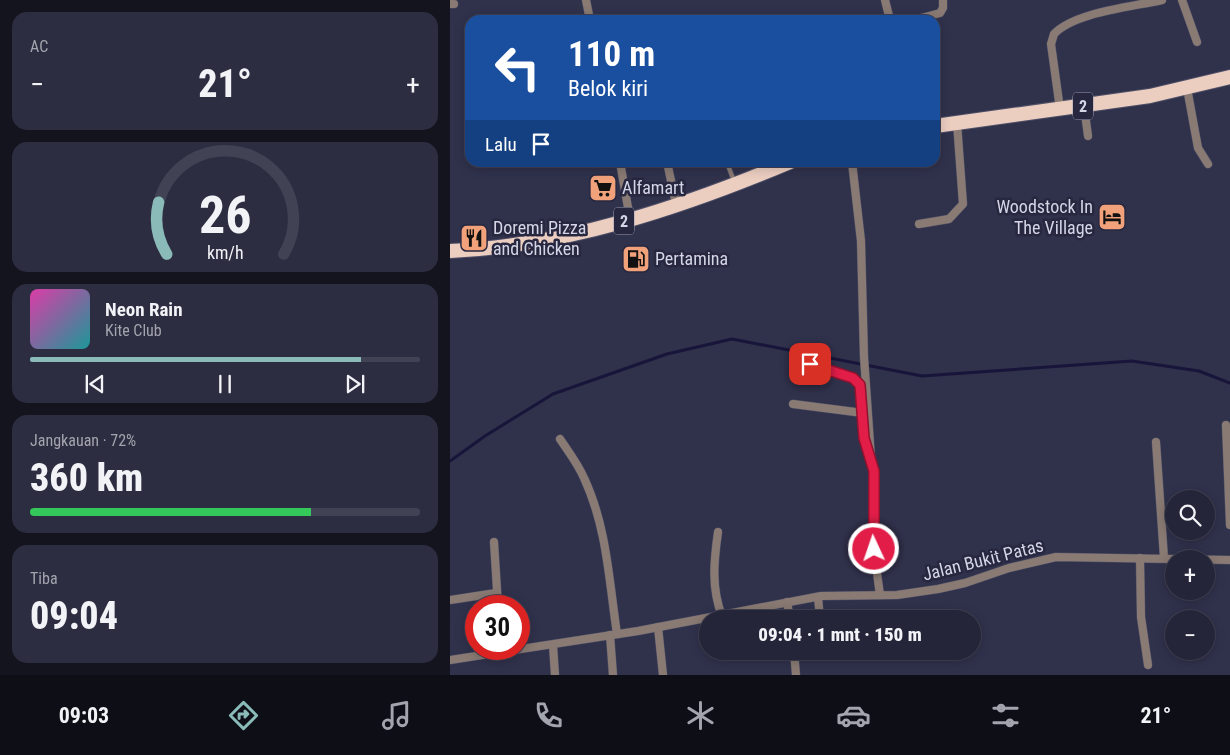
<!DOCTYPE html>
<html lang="id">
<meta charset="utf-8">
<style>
:root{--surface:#242538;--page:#2c2d40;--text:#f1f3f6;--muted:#a3a5ae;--line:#414253;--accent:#8bbbb9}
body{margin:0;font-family:"Roboto Condensed",sans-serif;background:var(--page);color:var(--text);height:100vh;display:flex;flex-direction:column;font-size:19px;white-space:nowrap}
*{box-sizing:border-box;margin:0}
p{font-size:16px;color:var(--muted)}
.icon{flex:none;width:28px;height:28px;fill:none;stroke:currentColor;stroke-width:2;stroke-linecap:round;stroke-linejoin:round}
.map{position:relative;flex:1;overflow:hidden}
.details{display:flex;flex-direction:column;gap:12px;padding:12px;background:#14141f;width:450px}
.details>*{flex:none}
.top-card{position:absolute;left:15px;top:15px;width:475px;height:152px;border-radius:15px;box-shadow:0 2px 12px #0003,0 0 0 1px var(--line);background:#1a4fa0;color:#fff;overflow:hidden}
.fabs{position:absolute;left:715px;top:490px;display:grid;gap:10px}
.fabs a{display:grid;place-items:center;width:50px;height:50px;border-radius:50%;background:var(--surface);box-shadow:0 2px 12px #0003,0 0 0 1px var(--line);font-size:25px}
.speed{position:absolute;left:15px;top:595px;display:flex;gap:10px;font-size:25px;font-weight:700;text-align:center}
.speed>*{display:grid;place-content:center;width:65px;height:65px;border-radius:50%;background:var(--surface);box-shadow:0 2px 12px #0003,0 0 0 1px var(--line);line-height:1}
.speed .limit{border:8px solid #d22;background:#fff;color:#111}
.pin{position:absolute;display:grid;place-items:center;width:42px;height:42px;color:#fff;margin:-21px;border-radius:10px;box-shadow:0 2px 8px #0006}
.me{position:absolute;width:55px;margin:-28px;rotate:357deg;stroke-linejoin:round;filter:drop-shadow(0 0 4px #0008)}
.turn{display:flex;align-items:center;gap:18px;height:105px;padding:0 20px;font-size:22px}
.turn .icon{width:65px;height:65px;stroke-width:2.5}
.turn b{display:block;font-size:35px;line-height:42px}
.then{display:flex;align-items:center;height:48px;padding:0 20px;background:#0003;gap:10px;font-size:19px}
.big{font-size:38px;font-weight:800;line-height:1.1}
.details .card{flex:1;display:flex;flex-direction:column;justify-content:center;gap:8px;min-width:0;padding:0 18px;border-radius:15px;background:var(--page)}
.details .dial{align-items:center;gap:0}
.dial svg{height:130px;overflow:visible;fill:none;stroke:var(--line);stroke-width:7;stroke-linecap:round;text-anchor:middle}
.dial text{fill:var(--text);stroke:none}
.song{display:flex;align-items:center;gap:15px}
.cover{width:60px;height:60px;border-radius:8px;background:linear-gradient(135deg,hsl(320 70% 55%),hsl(180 70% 35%))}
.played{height:5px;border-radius:2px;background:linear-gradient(90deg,var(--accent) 85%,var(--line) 85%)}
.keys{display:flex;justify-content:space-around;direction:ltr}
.heat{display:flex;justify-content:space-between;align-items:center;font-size:28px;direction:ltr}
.charge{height:8px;border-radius:4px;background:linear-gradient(90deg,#34c759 72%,var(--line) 0)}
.trip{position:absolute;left:249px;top:610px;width:282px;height:50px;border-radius:25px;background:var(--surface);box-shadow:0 2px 12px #0003,0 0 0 1px var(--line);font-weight:800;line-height:50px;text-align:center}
.menu{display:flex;height:80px;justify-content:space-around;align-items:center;background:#0e0f16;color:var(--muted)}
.menu .icon{width:35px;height:35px}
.menu .active{color:var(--accent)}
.menu b{font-size:22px;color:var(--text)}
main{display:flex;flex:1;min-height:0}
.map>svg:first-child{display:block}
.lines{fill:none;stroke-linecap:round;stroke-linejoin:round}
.stream{stroke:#18153a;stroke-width:3}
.service-casing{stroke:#4e4f67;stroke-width:5.5}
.minor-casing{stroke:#4e4f67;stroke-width:9}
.trunk-casing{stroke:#4e4f67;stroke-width:16}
.service{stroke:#897a73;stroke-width:4}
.minor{stroke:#897a73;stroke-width:8}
.trunk{stroke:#eccec1;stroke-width:14}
.route-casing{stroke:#92132f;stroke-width:12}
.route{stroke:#e11d48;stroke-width:9}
.labels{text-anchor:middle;stroke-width:5;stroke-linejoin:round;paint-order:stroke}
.shield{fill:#272740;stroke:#a0a1b4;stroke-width:1}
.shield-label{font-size:16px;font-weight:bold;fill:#d4d5e6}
.poi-label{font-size:18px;fill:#d4d5e6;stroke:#272740;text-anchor:start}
.street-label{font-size:18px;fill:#d4d5e6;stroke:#272740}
</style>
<main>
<section class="details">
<div class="card"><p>AC</p>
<div class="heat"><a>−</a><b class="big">21°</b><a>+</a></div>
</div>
<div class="card dial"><svg viewBox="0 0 100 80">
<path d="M14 69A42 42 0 1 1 86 69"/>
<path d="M14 69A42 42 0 0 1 9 37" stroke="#8bbbb9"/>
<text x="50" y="56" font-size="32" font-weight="700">26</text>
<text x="50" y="72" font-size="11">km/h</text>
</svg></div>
<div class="card">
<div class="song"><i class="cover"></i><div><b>Neon Rain</b><p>Kite Club</p></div></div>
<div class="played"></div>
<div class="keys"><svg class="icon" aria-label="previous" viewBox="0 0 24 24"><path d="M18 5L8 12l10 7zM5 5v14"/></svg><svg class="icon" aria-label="pause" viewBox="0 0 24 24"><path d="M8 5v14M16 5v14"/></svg><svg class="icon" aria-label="next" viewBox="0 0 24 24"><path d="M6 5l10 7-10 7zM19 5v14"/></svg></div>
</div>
<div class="card"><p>Jangkauan · 72%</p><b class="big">360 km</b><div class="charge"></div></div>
<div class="card"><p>Tiba</p><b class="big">09:04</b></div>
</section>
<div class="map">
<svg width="780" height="675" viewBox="0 0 780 675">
<rect width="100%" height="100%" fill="#30314b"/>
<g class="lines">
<polyline class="stream" points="0,461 35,436 103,394 217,354 282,339 472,376 682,361 749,371 780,383"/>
<defs>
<polyline id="service" points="280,162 279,168 284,181"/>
<g id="minor">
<polyline points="136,0 140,20"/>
<polyline points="435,0 440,20"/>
<polyline points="732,0 747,42"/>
<polyline points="0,4 4,4"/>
<polyline points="464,20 490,13 493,8 493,0"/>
<polyline points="737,88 748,148 758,164"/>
<polyline points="634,106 638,136"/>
<path d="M610,109L601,44L604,34C625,12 682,7 712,0"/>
<polyline points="170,162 180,219"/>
<polyline points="217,162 226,204"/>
<polyline points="402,162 411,241 414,357 421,458"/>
<polyline points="469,224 499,219 513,204 507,123"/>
<polyline points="360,364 403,378 410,385 415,444 424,471 422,537 430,595"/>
<polyline points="343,404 413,413"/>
<polyline points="776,425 780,525"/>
<path d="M110,439C118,451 128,464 134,478C157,527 159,581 167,634"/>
<polyline points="706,442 714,558"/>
<path d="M268,532C264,560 261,588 272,616"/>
<polyline points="44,542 48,606"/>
<polyline points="690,558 691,617 698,665"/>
<polyline points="368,597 370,619"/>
<polyline points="0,600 46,593"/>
<polyline points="337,602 340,619"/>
<polyline points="208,627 213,675"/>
<polyline points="160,635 163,675"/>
<polyline points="103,645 105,675"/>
<polyline points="344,651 346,675"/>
<polyline points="0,660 188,631 371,596 447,595 488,589 515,583 559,568 606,557 780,560"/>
</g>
<g id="trunk">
<polyline points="485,126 700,96 780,77"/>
<path d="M0,251C117,246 233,207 340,162"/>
</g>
</defs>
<use href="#service" class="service-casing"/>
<use href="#minor" class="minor-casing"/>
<use href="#trunk" class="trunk-casing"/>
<use href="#service" class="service"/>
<use href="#minor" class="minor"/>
<use href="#trunk" class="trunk"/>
</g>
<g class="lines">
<defs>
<polyline id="route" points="360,364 403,378 410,385 414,438 424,471 424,549"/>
</defs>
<use href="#route" class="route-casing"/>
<use href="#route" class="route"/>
</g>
<defs>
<symbol id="supermarket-square" viewBox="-11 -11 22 22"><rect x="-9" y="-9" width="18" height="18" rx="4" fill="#f1a27b" stroke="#272740"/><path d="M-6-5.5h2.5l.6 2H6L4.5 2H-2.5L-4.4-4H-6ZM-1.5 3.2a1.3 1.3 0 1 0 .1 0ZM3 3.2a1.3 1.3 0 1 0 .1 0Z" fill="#111"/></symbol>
<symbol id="hotel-square" viewBox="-11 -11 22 22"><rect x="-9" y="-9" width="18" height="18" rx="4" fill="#f1a27b" stroke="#272740"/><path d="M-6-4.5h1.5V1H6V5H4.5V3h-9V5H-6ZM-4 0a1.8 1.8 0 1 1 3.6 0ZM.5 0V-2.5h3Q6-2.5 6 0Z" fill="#111"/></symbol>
<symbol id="restaurant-square" viewBox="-11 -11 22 22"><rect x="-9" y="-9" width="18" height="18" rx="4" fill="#f1a27b" stroke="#272740"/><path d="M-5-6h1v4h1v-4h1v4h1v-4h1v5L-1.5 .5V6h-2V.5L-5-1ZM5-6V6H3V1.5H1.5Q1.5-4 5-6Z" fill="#111"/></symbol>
<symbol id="fuel-square" viewBox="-11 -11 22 22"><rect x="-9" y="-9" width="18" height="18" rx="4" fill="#f1a27b" stroke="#272740"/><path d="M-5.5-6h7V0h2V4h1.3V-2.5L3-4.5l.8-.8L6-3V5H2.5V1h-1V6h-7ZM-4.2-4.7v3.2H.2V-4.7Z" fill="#111"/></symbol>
</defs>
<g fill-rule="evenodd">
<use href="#supermarket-square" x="137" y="172" width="32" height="32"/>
<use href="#hotel-square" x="646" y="201" width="32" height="32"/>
<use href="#restaurant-square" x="8" y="222" width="32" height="32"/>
<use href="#fuel-square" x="170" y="243" width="32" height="32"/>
</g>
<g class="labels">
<g class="shield">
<rect x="623" y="92.5" width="20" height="27" rx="4"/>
<rect x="164" y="207.5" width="20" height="27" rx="4"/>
</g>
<g class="shield-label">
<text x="633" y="112">2</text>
<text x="174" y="227">2</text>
</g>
<g class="poi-label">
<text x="172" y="194">Alfamart</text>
<text x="643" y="213" text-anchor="end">Woodstock In<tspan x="643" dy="21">The Village</tspan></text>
<text x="43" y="234">Doremi Pizza<tspan x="43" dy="21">and Chicken</tspan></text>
<text x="205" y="265">Pertamina</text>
</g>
<g class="street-label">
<text transform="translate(533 560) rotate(-14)" y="6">Jalan Bukit Patas</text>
</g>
</g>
</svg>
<div class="fabs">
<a><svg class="icon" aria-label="search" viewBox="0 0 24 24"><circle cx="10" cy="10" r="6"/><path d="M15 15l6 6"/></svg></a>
<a>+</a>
<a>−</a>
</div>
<div class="speed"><div class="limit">30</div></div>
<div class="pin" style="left:360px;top:364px;background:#d93025"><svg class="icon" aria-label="arrive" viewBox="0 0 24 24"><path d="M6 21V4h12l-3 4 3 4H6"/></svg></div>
<svg class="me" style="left:424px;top:549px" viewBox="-20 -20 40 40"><circle r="17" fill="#e11d48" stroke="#fff" stroke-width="3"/><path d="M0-11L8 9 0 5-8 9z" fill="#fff"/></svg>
<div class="trip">09:04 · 1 mnt · 150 m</div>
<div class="top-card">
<div class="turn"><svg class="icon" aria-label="left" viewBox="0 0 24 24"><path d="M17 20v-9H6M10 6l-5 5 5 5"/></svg><div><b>110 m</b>Belok kiri</div></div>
<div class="then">Lalu<svg class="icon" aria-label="arrive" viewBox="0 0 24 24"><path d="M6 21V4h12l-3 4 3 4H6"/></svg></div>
</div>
</div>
</main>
<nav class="menu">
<b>09:03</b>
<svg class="icon active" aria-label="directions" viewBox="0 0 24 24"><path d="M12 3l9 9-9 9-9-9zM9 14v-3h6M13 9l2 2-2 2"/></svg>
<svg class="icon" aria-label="music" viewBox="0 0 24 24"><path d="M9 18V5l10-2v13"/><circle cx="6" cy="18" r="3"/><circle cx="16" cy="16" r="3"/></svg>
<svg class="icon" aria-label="phone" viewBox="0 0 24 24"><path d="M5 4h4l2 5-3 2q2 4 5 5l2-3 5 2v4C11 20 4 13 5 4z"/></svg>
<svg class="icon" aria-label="climate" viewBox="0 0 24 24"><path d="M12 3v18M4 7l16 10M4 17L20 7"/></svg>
<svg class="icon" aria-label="car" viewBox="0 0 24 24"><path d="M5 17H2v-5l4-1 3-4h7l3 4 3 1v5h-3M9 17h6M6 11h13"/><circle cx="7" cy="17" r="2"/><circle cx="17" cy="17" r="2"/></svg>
<svg class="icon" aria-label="filters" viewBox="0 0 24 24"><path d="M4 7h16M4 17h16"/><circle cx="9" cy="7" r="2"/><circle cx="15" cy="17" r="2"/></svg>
<b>21°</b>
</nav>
